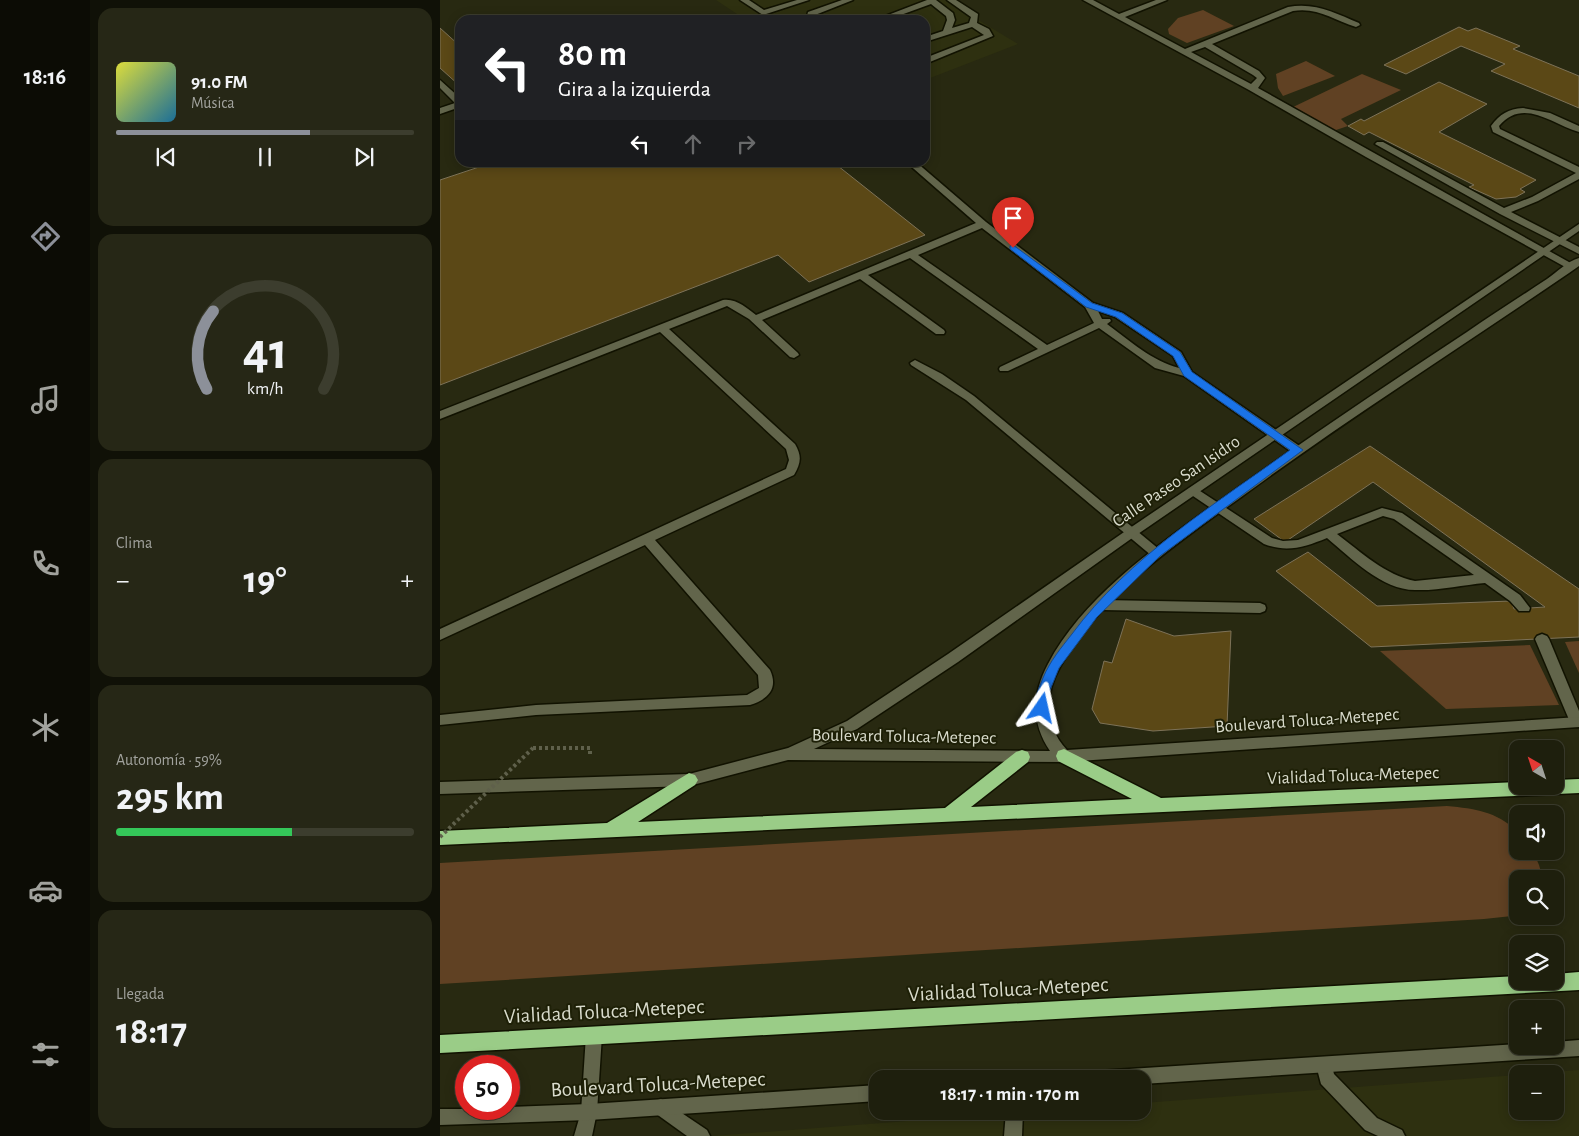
<!DOCTYPE html>
<html lang="es">
<meta charset="utf-8">
<style>
:root{--surface:#1e1f0d;--page:#262716;--text:#f1f3f6;--muted:#a1a29d;--line:#3c3d2e;--accent:#8c9099}
body{margin:0;font-family:"Alegreya Sans",sans-serif;background:var(--page);color:var(--text);height:100vh;display:flex;flex-direction:column;font-size:19px;white-space:nowrap}
*{box-sizing:border-box;margin:0}
p{font-size:16px;color:var(--muted)}
.icon{flex:none;width:28px;height:28px;fill:none;stroke:currentColor;stroke-width:2;stroke-linecap:round;stroke-linejoin:round}
.map{position:relative;flex:1;overflow:hidden}
.sheet{display:flex;flex-direction:column;gap:8px;padding:8px;background:#101107;width:350px}
.sheet>*{flex:none}
.banner{position:absolute;left:15px;top:15px;width:475px;height:152px;border-radius:15px;box-shadow:0 2px 12px #0003,0 0 0 1px var(--line);background:#202124;color:#fff;overflow:hidden}
.needle{width:32px;rotate:321deg}
.fabs{position:absolute;left:1069px;top:740px;display:grid;gap:10px}
.fabs a{display:grid;place-items:center;width:55px;height:55px;border-radius:10px;background:var(--surface);box-shadow:0 2px 12px #0003,0 0 0 1px var(--line);font-size:25px}
.speed{position:absolute;left:15px;top:1055px;display:flex;gap:10px;font-size:25px;font-weight:700;text-align:center}
.speed>*{display:grid;place-content:center;width:65px;height:65px;border-radius:50%;background:var(--surface);box-shadow:0 2px 12px #0003,0 0 0 1px var(--line);line-height:1}
.speed .limit{border:8px solid #d22;background:#fff;color:#111}
.pin{position:absolute;display:grid;place-items:center;width:42px;height:42px;color:#fff;margin:-51px -21px;border-radius:50% 50% 50% 0;rotate:-45deg;box-shadow:0 0 5px #0007}
.pin .icon{rotate:45deg}
.me{position:absolute;width:55px;margin:-28px;rotate:11deg;stroke-linejoin:round;filter:drop-shadow(0 0 4px #0008)}
.turn{display:flex;align-items:center;gap:18px;height:105px;padding:0 20px;font-size:22px}
.turn .icon{width:65px;height:65px;stroke-width:2.5}
.turn b{display:block;font-size:35px;line-height:42px}
.lanes{display:flex;align-items:center;height:48px;padding:0 20px;background:#0003;justify-content:center;gap:25px;direction:ltr}
.lanes .off{opacity:.35}
.big{font-size:38px;font-weight:700;line-height:1.1}
.sheet .tile{flex:1;display:flex;flex-direction:column;justify-content:center;gap:8px;min-width:0;padding:0 18px;border-radius:15px;background:var(--page)}
.sheet .dial{align-items:center;gap:0}
.dial svg{height:130px;overflow:visible;fill:none;stroke:var(--line);stroke-width:7;stroke-linecap:round;text-anchor:middle}
.dial text{fill:var(--text);stroke:none}
.song{display:flex;align-items:center;gap:15px}
.cover{width:60px;height:60px;border-radius:8px;background:linear-gradient(135deg,hsl(60 70% 55%),hsl(200 70% 35%))}
.played{height:5px;border-radius:2px;background:linear-gradient(90deg,var(--accent) 65%,var(--line) 65%)}
.keys{display:flex;justify-content:space-around;direction:ltr}
.heat{display:flex;justify-content:space-between;align-items:center;font-size:28px;direction:ltr}
.charge{height:8px;border-radius:4px;background:linear-gradient(90deg,#34c759 59%,var(--line) 0)}
.trip{position:absolute;left:429px;top:1070px;width:282px;height:50px;border-radius:15px;background:var(--surface);box-shadow:0 2px 12px #0003,0 0 0 1px var(--line);font-weight:700;line-height:50px;text-align:center}
main{display:flex;flex:1;min-height:0}
.tab-bar{display:flex;flex-direction:column;width:90px;justify-content:space-around;align-items:center;background:#0c0c05;color:var(--muted)}
.tab-bar .icon{width:35px;height:35px}
.tab-bar .selected{color:var(--accent)}
.tab-bar b{font-size:22px;color:var(--text)}
.map>svg:first-child{display:block}
.built{fill:#2e3010}
.green{fill:#604123}
.building{fill:#5b4816;stroke:#7d7258}
.lines{fill:none;stroke-linecap:round;stroke-linejoin:round}
.lane-casing{stroke:#111200;stroke-width:3}
.secondary-casing{stroke:#111200;stroke-width:3}
.highway-casing{stroke:#111200;stroke-width:3}
.path{stroke:#5f604b;stroke-width:4;stroke-dasharray:3 3;stroke-linecap:butt}
.lane{fill:#62654b;fill-rule:evenodd}
.secondary{fill:#62654b;fill-rule:evenodd}
.highway{fill:#9acc87;fill-rule:evenodd}
.path-bridge{stroke:#5f604b;stroke-width:4;stroke-dasharray:3 3;stroke-linecap:butt}
.route{fill:#1a73e8;stroke:#114b97}
.labels{text-anchor:middle;stroke-width:4;stroke-linejoin:round;paint-order:stroke}
.street-label{font-size:18px;fill:#d9dbcc;stroke:#1e2007}
.near-street-label{font-size:21px;fill:#d9dbcc;stroke:#1e2007}
</style>
<main>
<nav class="tab-bar">
<b>18:16</b>
<svg class="icon selected" aria-label="directions" viewBox="0 0 24 24"><path d="M12 3l9 9-9 9-9-9zM9 14v-3h6M13 9l2 2-2 2"/></svg>
<svg class="icon" aria-label="music" viewBox="0 0 24 24"><path d="M9 18V5l10-2v13"/><circle cx="6" cy="18" r="3"/><circle cx="16" cy="16" r="3"/></svg>
<svg class="icon" aria-label="phone" viewBox="0 0 24 24"><path d="M5 4h4l2 5-3 2q2 4 5 5l2-3 5 2v4C11 20 4 13 5 4z"/></svg>
<svg class="icon" aria-label="climate" viewBox="0 0 24 24"><path d="M12 3v18M4 7l16 10M4 17L20 7"/></svg>
<svg class="icon" aria-label="car" viewBox="0 0 24 24"><path d="M5 17H2v-5l4-1 3-4h7l3 4 3 1v5h-3M9 17h6M6 11h13"/><circle cx="7" cy="17" r="2"/><circle cx="17" cy="17" r="2"/></svg>
<svg class="icon" aria-label="filters" viewBox="0 0 24 24"><path d="M4 7h16M4 17h16"/><circle cx="9" cy="7" r="2"/><circle cx="15" cy="17" r="2"/></svg>
</nav>
<section class="sheet">
<div class="tile">
<div class="song"><i class="cover"></i><div><b>91.0 FM</b><p>Música</p></div></div>
<div class="played"></div>
<div class="keys"><svg class="icon" aria-label="previous" viewBox="0 0 24 24"><path d="M18 5L8 12l10 7zM5 5v14"/></svg><svg class="icon" aria-label="pause" viewBox="0 0 24 24"><path d="M8 5v14M16 5v14"/></svg><svg class="icon" aria-label="next" viewBox="0 0 24 24"><path d="M6 5l10 7-10 7zM19 5v14"/></svg></div>
</div>
<div class="tile dial"><svg viewBox="0 0 100 80">
<path d="M14 69A42 42 0 1 1 86 69"/>
<path d="M14 69A42 42 0 0 1 18 21" stroke="#8c9099"/>
<text x="50" y="56" font-size="32" font-weight="700">41</text>
<text x="50" y="72" font-size="11">km/h</text>
</svg></div>
<div class="tile"><p>Clima</p>
<div class="heat"><a>−</a><b class="big">19°</b><a>+</a></div>
</div>
<div class="tile"><p>Autonomía · 59%</p><b class="big">295 km</b><div class="charge"></div></div>
<div class="tile"><p>Llegada</p><b class="big">18:17</b></div>
</section>
<div class="map">
<svg width="1139" height="1136" viewBox="0 0 1139 1136">
<rect width="100%" height="100%" fill="#282911"/>
<g class="built">
<polygon points="276,0 505,0 578,44 485,80 485,20 306,20"/>
<polygon points="1139,1070 1139,1136 272,1136 597,1111 702,1111 703,1103 1077,1075 1078,1111 1115,1111 1115,1074 1088,1074"/>
</g>
<g class="green">
<polygon points="763,10 794,26 747,43 729,34 728,29 738,18"/>
<polygon points="866,61 895,76 843,96 838,88 836,74"/>
<polygon points="922,74 961,90 901,119 908,126 893,131 851,108"/>
<polygon points="1139,641 1139,673 1125,642"/>
<polygon points="1090,645 1119,705 1006,709 940,651"/>
<path d="M1007,806C1036,809 1055,811 1077,831L1078,851H1093L1099,865L1103,879H1078L1077,912L1072,916L1044,919L0,984V863Z"/>
</g>
<g class="building">
<polygon points="1019,27 1028,31 1036,28 1080,46 1073,49 1139,76 1139,108 1051,71 1065,64 1021,46 966,74 944,65"/>
<polygon points="0,28 20,46 20,86 0,68"/>
<polygon points="999,82 1047,104 999,132 1096,180 1080,189 1085,192 1076,197 1056,199 1029,187 1034,185 929,132 924,135 908,126 921,119 924,121"/>
<polygon points="54,162 393,162 485,235 369,282 338,255 0,385 0,180"/>
<polygon points="930,446 1139,589 1139,637 931,647 836,571 868,552 937,606 1071,601 1074,609 1105,607 933,482 845,542 814,519"/>
<polygon points="686,619 734,636 791,631 787,726 713,731 660,723 652,709 664,661 672,663"/>
</g>
<g class="lines">
<defs>
<g id="lane">
<polygon points="300,0 309,0 324,10 357,0 369,0 323,15"/>
<polygon points="402,0 413,0 375,15 374,20 366,20 368,12"/>
<polygon points="487,0 496,0 513,13 515,20 512,28 529,23 531,17 507,0 516,0 538,14 537,23 549,29 553,36 485,64 485,58 544,35 532,27 485,42 485,37 503,31 507,20 506,16 491,4 447,20 435,20"/>
<path d="M643,0H653L679,14L716,0H727L685,17L745,49L848,7C875,2 895,13 919,23L920,25L916,27C893,20 878,7 853,11L772,44L819,71L825,78L818,88L1136,266L1135,268H1127L926,157L809,90ZM765,47L813,75L817,78L811,84L751,52Z"/>
<polygon points="0,80 20,98 20,107 0,114 0,108 15,103 0,88"/>
<path d="M1083,108L1110,113L1139,126V132C1112,124 1083,97 1059,126L1060,129L1139,167V179L1098,201L1071,212L1139,247V254L1060,214L935,144L937,142H943L1064,208L1092,197L1136,173L1053,132L1051,126C1060,114 1068,109 1083,108Z"/>
<path d="M466,162H476L546,222L653,303L683,313L741,352L752,372L861,447L863,450L861,453H853L744,376L715,368L659,328L568,371H560L559,369L560,367L598,349L470,258L428,275L504,330L505,332L504,334H496L420,279L322,320L358,353L359,355L354,358L350,357L309,319L287,306L229,329L355,444C362,456 361,463 354,475L215,540L330,670C339,689 327,700 310,705L96,715L0,725V715L96,705L307,695L319,688L318,675L205,545L0,640V629L346,469L349,460L346,449L220,332L0,419V411L283,300C296,298 307,308 316,315L536,223ZM542,228L645,307L654,323L607,345L478,255ZM658,311L675,317L733,356L739,368C712,361 690,341 667,324L671,321L670,319H662Z"/>
<polygon points="475,360 502,374 534,396 720,550 722,553 720,556 712,556 526,400 471,365 470,363"/>
<path d="M754,487L832,538L843,541L858,540L942,508L962,513L1080,595L1090,608L1089,611H1079L1070,601L1045,583C1022,585 998,591 975,590C942,590 911,558 887,538C865,547 847,553 824,544L750,494L748,491L750,488ZM943,516L954,519L1034,575L975,581C945,575 921,552 897,534Z"/>
<polygon points="663,600 820,603 825,605 826,608 825,611 820,613 663,610 658,608 657,605 658,602"/>
<polygon points="1102,634 1107,636 1109,639 1139,711 1139,727 1132,726 1130,722 1095,639 1097,636"/>
<polygon points="154,1027 160,1030 162,1035 157,1112 152,1136 134,1136 141,1112 146,1035 148,1030"/>
<polygon points="884,1057 890,1059 894,1074 937,1118 962,1130 965,1136 938,1136 925,1130 881,1084 876,1065 878,1059"/>
<polygon points="221,1099 267,1130 270,1136 247,1136 215,1113 213,1107 215,1101"/>
<polygon points="566,1111 583,1111 582,1136 564,1136"/>
</g>
<g id="secondary">
<path d="M1139,224V231L695,536L518,662L417,729L374,749L610,751C591,723 592,694 608,664C645,593 728,538 792,492C869,437 948,384 1027,332C1053,314 1080,297 1107,279C1117,272 1128,261 1139,258V266L1129,273C1021,347 910,417 804,495C740,541 659,596 620,667C604,695 605,727 627,750L1139,717V727L624,762L348,760L249,786L0,794V782L249,774L348,748L407,721L508,654L687,530Z"/>
<polygon points="1139,1040 1139,1056 702,1084 702,1079 650,1079 652,1073 658,1071 1078,1044 1078,1046 1115,1046 1115,1042"/>
<polygon points="438,1085 438,1101 149,1120 0,1125 0,1109 69,1109 69,1107 149,1104"/>
</g>
<g id="highway">
<polygon points="624,749 721,798 1078,782 1078,786 1115,786 1115,780 1139,779 1139,793 0,845 0,831 167,823 249,773 255,775 258,780 255,785 198,822 505,808 576,752 582,750 588,752 590,757 588,762 531,807 692,799 618,761 616,756 618,751"/>
<polygon points="1139,972 1139,990 0,1053 0,1035 1078,976 1078,981 1115,981 1115,974"/>
</g>
</defs>
<use href="#lane" class="lane-casing"/>
<use href="#secondary" class="secondary-casing"/>
<use href="#highway" class="highway-casing"/>
<polyline class="path" points="93,748 150,748 150,757"/>
<use href="#lane" class="lane"/>
<use href="#secondary" class="secondary"/>
<use href="#highway" class="highway"/>
<polyline class="path-bridge" points="0,837 93,748"/>
</g>
<path class="route" d="M573,245L652,303L682,313L740,352L752,372L863,450L720,556L657,617L619,668L608,695L607,711H598C592,701 599,688 603,678C610,661 621,648 632,634C689,557 774,505 850,450L744,376L733,356L676,317L646,307L570,249V246Z"/>
<g class="labels">
<g class="street-label">
<text transform="translate(736 481) rotate(-34)" y="6">Calle Paseo San Isidro</text>
<text transform="translate(867 720) rotate(-4)" y="6">Boulevard Toluca-Metepec</text>
<text transform="translate(464 736) rotate(1)" y="6">Boulevard Toluca-Metepec</text>
<text transform="translate(913 775) rotate(-2)" y="6">Vialidad Toluca-Metepec</text>
</g>
<g class="near-street-label">
<text transform="translate(568 989) rotate(-3)" y="7">Vialidad Toluca-Metepec</text>
<text transform="translate(164 1011) rotate(-3)" y="7">Vialidad Toluca-Metepec</text>
<text transform="translate(218 1084) rotate(-3)" y="7">Boulevard Toluca-Metepec</text>
</g>
</g>
</svg>
<div class="fabs">
<a><svg class="needle" viewBox="-14 -14 28 28"><path d="M0-13l5 13h-10z" fill="#e53935"/><path d="M0 13l5-13h-10z" fill="#a1a29d"/></svg></a>
<a><svg class="icon" aria-label="sound" viewBox="0 0 24 24"><path d="M4 9h4l5-4v14l-5-4H4zM17 9q2 3 0 6"/></svg></a>
<a><svg class="icon" aria-label="search" viewBox="0 0 24 24"><circle cx="10" cy="10" r="6"/><path d="M15 15l6 6"/></svg></a>
<a><svg class="icon" aria-label="layers" viewBox="0 0 24 24"><path d="M12 4l9 5-9 5-9-5zM3 14l9 5 9-5"/></svg></a>
<a>+</a>
<a>−</a>
</div>
<div class="speed"><div class="limit">50</div></div>
<div class="pin" style="left:573px;top:248px;background:#d93025"><svg class="icon" aria-label="arrive" viewBox="0 0 24 24"><path d="M6 21V4h12l-3 4 3 4H6"/></svg></div>
<svg class="me" style="left:602px;top:708px" viewBox="-20 -20 40 40"><path d="M0-17L14 15 0 8-14 15z" fill="#1a73e8" stroke="#fff" stroke-width="4"/></svg>
<div class="trip">18:17 · 1 min · 170 m</div>
<div class="banner">
<div class="turn"><svg class="icon" aria-label="left" viewBox="0 0 24 24"><path d="M17 20v-9H6M10 6l-5 5 5 5"/></svg><div><b>80 m</b>Gira a la izquierda</div></div>
<div class="lanes"><svg class="icon" aria-label="left" viewBox="0 0 24 24"><path d="M17 20v-9H6M10 6l-5 5 5 5"/></svg><svg class="icon off" aria-label="ahead" viewBox="0 0 24 24"><path d="M12 20V5M6 11l6-6 6 6"/></svg><svg class="icon off" aria-label="right" viewBox="0 0 24 24"><path d="M7 20v-9h11M14 6l5 5-5 5"/></svg></div>
</div>
</div>
</main>
